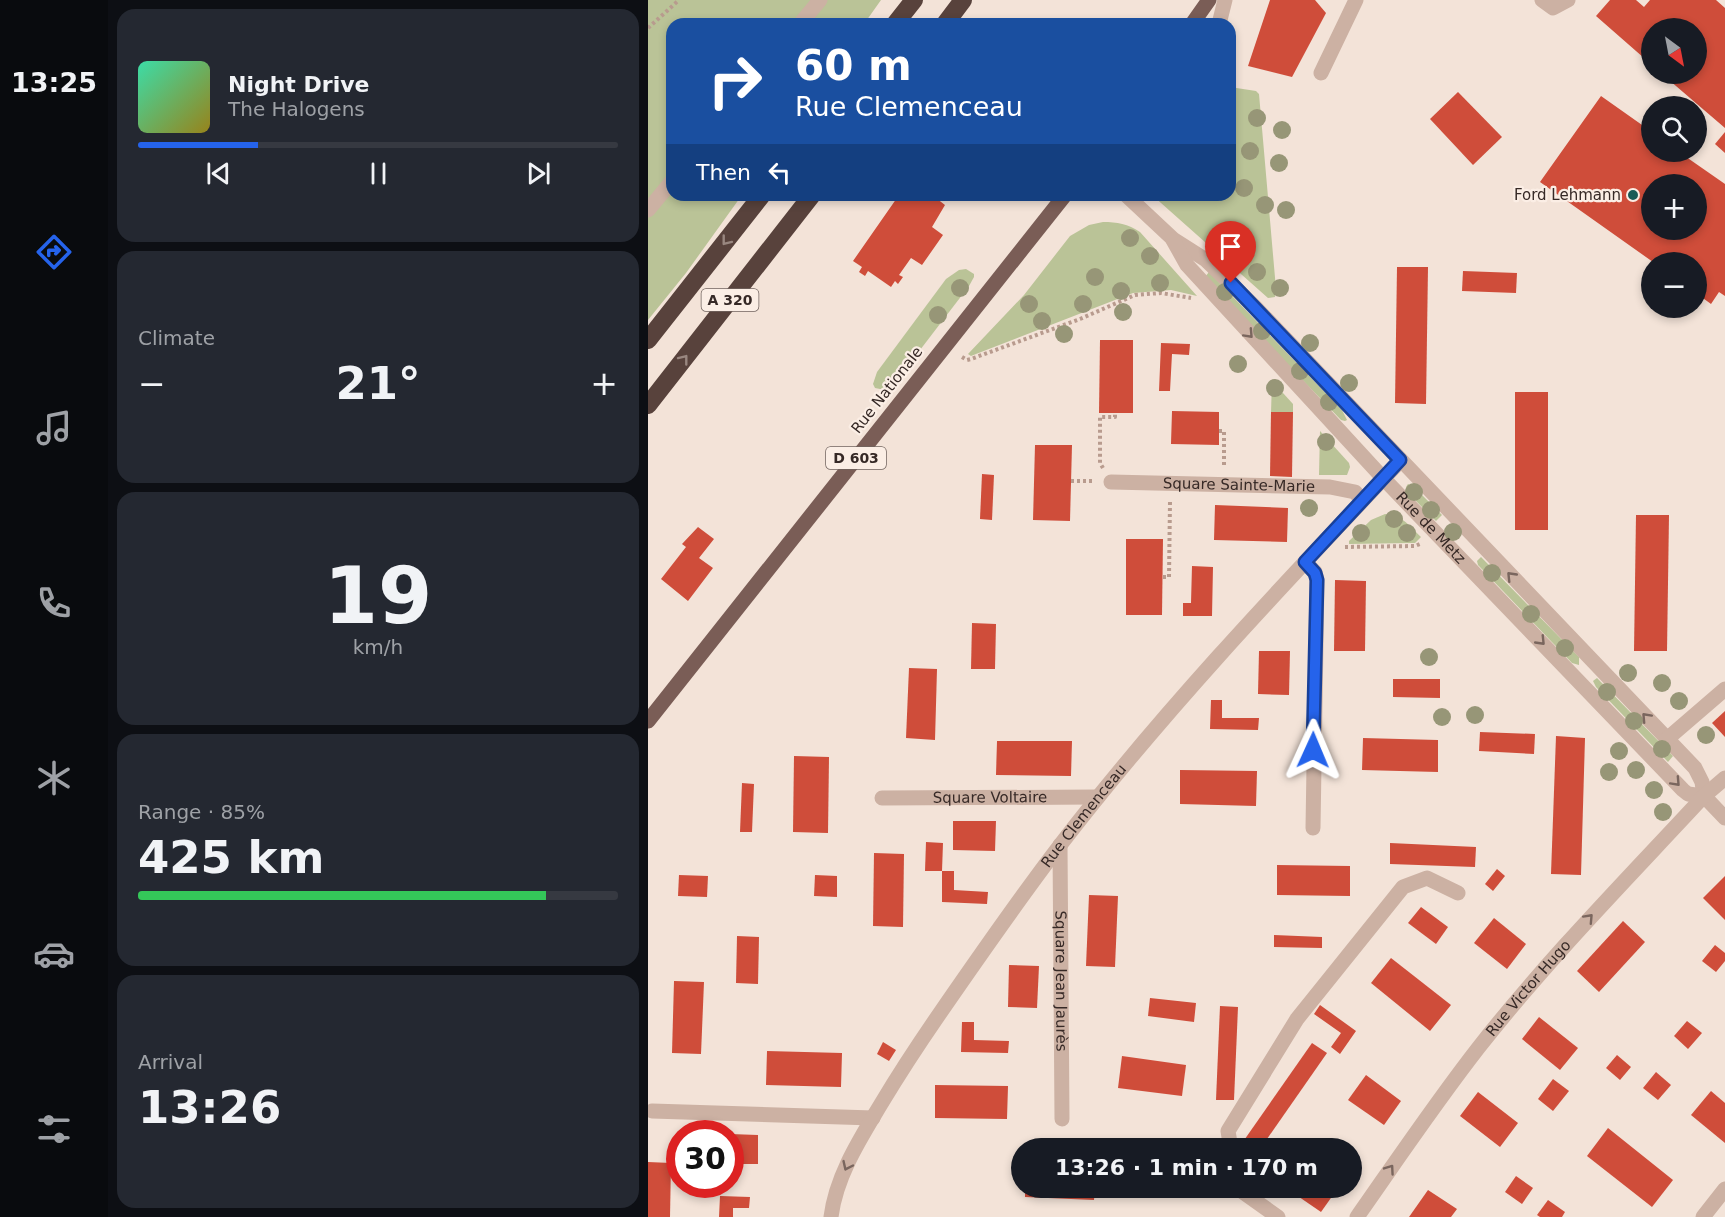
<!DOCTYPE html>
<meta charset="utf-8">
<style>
:root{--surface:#171b24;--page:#242831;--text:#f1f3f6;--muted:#9ea1a6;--line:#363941;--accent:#2563eb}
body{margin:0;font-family:"DejaVu Sans",sans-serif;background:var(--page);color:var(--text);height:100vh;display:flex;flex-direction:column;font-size:22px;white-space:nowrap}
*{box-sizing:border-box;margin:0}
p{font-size:20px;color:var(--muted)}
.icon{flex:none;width:33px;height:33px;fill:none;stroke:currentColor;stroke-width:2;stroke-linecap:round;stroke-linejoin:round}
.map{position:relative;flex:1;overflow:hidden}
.drawer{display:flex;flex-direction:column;gap:9px;padding:9px;background:#0d0f14;width:540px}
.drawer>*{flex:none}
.guide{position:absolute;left:18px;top:18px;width:570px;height:183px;border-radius:18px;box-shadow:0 3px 9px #0003;background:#1a4fa0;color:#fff;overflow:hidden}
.needle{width:39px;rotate:148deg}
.tools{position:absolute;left:993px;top:18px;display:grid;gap:12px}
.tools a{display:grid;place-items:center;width:66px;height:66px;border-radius:50%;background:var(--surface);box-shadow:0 3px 9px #0003;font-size:30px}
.speed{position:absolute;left:18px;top:1120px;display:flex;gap:12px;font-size:30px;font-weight:700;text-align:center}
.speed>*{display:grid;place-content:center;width:78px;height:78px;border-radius:50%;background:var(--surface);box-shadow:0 3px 9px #0003;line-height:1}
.speed .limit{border:9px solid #d22;background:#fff;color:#111}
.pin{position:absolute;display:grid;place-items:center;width:51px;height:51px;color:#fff;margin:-62px -26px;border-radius:50% 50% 50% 0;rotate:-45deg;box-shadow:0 0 6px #0007}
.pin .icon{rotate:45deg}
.me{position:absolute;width:66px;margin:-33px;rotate:1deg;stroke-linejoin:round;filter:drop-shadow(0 0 4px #0008)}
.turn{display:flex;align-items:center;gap:21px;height:126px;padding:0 30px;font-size:27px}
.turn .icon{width:78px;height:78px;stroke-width:2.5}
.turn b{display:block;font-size:42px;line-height:51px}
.then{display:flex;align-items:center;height:57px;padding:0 30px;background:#0003;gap:12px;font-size:22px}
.big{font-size:45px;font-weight:800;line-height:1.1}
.drawer .tile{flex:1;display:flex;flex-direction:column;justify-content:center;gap:9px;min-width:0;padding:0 21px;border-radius:18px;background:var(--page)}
.drawer .dial{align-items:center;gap:0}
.dial b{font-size:78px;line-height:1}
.song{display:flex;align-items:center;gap:18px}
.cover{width:72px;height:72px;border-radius:9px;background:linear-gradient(135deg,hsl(160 70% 55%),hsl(50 70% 35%))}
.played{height:6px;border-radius:3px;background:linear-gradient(90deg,var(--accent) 25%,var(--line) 25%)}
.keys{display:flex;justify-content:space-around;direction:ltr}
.heat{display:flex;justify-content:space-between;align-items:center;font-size:33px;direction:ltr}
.charge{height:9px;border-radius:4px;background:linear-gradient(90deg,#34c759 85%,var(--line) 0)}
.trip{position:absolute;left:363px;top:1138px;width:351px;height:60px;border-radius:30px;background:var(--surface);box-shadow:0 3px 9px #0003;font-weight:800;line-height:60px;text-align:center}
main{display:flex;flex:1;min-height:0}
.menu{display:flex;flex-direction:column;width:108px;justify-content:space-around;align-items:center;background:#090b0e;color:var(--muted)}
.menu .icon{width:42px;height:42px}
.menu .on{color:var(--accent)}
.menu b{font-size:27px;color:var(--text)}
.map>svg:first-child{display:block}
.green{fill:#bac397}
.building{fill:#cf4d3a;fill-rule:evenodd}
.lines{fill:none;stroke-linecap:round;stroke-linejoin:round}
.path{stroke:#b89b8e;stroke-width:4;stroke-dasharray:3 3;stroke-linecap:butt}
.minor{stroke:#ccb1a3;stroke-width:15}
.major{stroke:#7a5d56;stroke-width:15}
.highway{stroke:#58423c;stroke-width:18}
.tree{fill:#979677}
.oneway{stroke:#998780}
.oneway2{stroke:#7a665e}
.route-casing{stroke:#184099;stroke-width:15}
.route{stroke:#2563eb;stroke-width:10}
.poi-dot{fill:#185b57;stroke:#fbeee5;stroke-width:2}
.labels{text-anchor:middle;stroke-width:4.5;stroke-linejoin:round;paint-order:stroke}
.shield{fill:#fbeee5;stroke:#71645f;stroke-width:1.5}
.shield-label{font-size:14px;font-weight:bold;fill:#362926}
.poi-label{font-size:15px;fill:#362926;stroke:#fbeee5;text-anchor:end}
.street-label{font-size:15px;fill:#362926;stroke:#fbeee5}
</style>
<main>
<nav class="menu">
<b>13:25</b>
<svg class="icon on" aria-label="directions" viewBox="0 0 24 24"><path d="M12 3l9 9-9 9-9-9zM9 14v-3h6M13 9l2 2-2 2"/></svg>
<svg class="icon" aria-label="music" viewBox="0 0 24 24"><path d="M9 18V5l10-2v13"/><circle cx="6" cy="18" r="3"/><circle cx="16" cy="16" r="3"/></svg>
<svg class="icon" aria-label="phone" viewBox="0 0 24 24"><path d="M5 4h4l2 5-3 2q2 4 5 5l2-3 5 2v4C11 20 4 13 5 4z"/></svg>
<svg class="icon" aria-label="climate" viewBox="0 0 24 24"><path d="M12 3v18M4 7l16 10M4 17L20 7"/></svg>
<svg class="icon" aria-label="car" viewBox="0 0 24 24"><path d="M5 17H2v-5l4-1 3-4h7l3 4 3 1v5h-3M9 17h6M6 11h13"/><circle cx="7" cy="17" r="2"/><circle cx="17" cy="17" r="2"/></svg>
<svg class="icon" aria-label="filters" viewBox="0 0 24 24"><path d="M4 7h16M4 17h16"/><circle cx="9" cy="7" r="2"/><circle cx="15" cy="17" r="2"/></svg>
</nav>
<section class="drawer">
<div class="tile">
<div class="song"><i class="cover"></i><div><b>Night Drive</b><p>The Halogens</p></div></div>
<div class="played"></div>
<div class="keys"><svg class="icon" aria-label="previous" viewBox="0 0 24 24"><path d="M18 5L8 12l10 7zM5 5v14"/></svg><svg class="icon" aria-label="pause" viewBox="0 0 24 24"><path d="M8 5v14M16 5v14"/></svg><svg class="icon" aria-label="next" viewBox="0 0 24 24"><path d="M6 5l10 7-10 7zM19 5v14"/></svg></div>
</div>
<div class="tile"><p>Climate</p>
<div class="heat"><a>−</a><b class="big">21°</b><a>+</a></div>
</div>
<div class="tile dial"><b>19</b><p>km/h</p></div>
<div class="tile"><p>Range · 85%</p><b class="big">425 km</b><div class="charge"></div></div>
<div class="tile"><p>Arrival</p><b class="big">13:26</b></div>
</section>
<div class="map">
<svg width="1077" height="1217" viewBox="0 0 1077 1217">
<rect width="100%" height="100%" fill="#f3e3d8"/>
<g class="green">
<polygon points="0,0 233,0 216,24 24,24 24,195 94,195 38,273 0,320"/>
<polygon points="582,87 608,91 611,94 628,289 627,297 620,298 504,195 582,195"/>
<path d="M455,222C469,222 480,224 492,232L549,296L523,290L485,293L328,354L323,356L320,354L376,295L422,236L441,225Z"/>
<polygon points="318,269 326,274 326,277 321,286 246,384 237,390 227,388 225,384 229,372 298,279 311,270"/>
<polygon points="561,272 694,410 699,420 697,421 693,420 559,281 557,277"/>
<polygon points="624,381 645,404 645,412 623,412"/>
<polygon points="672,431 701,463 702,467 699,475 671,475"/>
<polygon points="760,484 765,486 794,515 788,521 759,492 758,487"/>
<path d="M737,514C754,515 762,526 773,537L767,543H762L701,544V541L723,520Z"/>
<polygon points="833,557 931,657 931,665 924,663 830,565 829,561"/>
<polygon points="949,678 1025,756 1020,762 948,687 945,681"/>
</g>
<g class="building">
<polygon points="622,0 667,0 678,13 644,77 600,66"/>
<polygon points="962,0 988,0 996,7 1002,0 1068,0 1077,8 1077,128 1014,74 1048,74 1048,28 1004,28 1004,65 948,16"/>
<polygon points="810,92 854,137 825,165 782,119"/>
<path d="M953,96L1004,132V152H1031L1077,184V296L1071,292L1063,304L1048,293V262H1005L892,182ZM1004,184H1048V230H1004Z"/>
<polygon points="1077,132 1077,153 1067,144"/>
<polygon points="251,195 284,195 297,205 284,227 295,235 274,265 263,258 251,275 255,277 250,284 247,281 243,287 220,271 217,276 211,272 214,267 205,261"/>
<polygon points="749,267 780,267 778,404 747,403"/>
<polygon points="815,271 869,273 868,293 814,291"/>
<polygon points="452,340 485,340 485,413 451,413"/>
<polygon points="513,343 542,344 541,355 524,354 522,391 511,391"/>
<rect x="867" y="392" width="33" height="138"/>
<polygon points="524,411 571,412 571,445 523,444"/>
<polygon points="623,412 645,412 644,477 622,476"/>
<polygon points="387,445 424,445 422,521 385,520"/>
<polygon points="334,474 346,475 344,520 332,519"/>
<polygon points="567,505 640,508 639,542 566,540"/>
<polygon points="988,515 1021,515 1019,651 986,651"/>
<polygon points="50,527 66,539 51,558 65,568 40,601 13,579 38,547 34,544"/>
<polygon points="478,539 515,539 514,615 478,615"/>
<polygon points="544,566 565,567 564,616 535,616 535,603 543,603"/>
<polygon points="687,580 718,581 717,651 686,651"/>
<polygon points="324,623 348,624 347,669 323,669"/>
<polygon points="611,651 642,651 641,695 610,694"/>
<polygon points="261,668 289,669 287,740 258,738"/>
<polygon points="745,679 792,679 792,698 745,697"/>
<polygon points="563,700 574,700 574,718 611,718 610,730 562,729"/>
<polygon points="1077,711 1077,737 1064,723"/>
<polygon points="832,732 887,734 886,754 831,751"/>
<polygon points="908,736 937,738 933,875 903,874"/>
<polygon points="715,738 790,740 790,772 714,770"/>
<polygon points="349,741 424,741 423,776 348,775"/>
<polygon points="146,756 181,757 180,833 145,832"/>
<polygon points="532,770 609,771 608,806 532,804"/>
<polygon points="94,783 106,784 104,832 92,832"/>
<polygon points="305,821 348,821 347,851 305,850"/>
<polygon points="278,842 295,843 294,871 277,871"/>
<polygon points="742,843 828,847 827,867 742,864"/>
<polygon points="226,853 256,854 255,927 225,926"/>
<polygon points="629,865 702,866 702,896 629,895"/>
<polygon points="849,869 857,876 845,891 837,884"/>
<polygon points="294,871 306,871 306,890 340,892 339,904 294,902"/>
<polygon points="31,875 60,876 59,897 30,896"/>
<polygon points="167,875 189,876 189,897 166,896"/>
<polygon points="1077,876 1077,920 1055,898"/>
<polygon points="441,895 470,896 467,967 438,966"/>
<polygon points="773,907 800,927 788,944 760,923"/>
<polygon points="846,918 878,944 859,969 826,943"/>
<polygon points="975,921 997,942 951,992 929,971"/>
<polygon points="626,935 674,937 674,948 626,947"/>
<polygon points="89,936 111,937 110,984 88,983"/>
<polygon points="1067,945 1077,953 1077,961 1068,972 1054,961"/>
<polygon points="743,958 803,1005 782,1031 723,983"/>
<polygon points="361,965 391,966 389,1008 360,1007"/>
<polygon points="26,981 56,982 53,1054 24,1053"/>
<polygon points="502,998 548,1003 546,1022 500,1016"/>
<polygon points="672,1005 708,1031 692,1054 683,1047 693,1033 666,1014"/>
<polygon points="572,1006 590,1007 586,1100 568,1100"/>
<polygon points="891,1017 930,1048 912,1070 874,1039"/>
<polygon points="1039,1021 1054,1033 1040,1049 1026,1036"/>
<polygon points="314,1022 326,1022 326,1040 361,1041 360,1053 313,1052"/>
<polygon points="235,1042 248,1050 241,1061 229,1054"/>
<polygon points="664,1043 679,1053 612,1149 597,1149 592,1146"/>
<polygon points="119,1051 194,1053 193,1087 118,1085"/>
<polygon points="969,1055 983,1067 972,1080 958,1068"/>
<polygon points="474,1056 538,1065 534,1096 470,1088"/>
<polygon points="1008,1072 1023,1085 1010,1100 995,1088"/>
<polygon points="718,1075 753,1101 736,1125 700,1100"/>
<polygon points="905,1079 921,1091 905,1111 890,1099"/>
<polygon points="287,1085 360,1086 359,1119 287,1118"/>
<polygon points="1063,1091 1077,1103 1077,1143 1043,1115"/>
<polygon points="830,1092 870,1123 852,1147 812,1116"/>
<polygon points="960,1128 1025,1180 1004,1207 939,1156"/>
<polygon points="82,1134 110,1135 110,1164 82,1164"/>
<polygon points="0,1162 23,1163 22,1217 0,1217"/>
<polygon points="868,1176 885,1188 874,1204 857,1192"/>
<polygon points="377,1188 447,1188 446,1200 377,1197"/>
<polygon points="638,1188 690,1188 673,1212"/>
<polygon points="780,1190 809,1209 803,1217 761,1217"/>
<polygon points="72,1196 102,1197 101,1208 85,1208 85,1217 71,1217"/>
<polygon points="900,1200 917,1212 914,1217 892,1217 889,1215"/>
</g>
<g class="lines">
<g class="path">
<polyline points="0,28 31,0"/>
<polyline points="314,357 319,360 323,359 432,319 487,295 513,293 543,298"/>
<polyline points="571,431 576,431 576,466"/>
<polyline points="455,468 452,463 452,417 467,417 467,413"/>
<polyline points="423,481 445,481"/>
<polyline points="697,547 767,546 772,544"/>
<polyline points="515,577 521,577 522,502"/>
</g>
<g class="minor">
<polyline points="894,0 905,8 920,0"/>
<polyline points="152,24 172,0"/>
<polyline points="571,24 577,0"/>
<polyline points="673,73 708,0"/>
<polyline points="478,195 525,239 558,260 608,308 1047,768 1054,782 1056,796 1077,818"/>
<polyline points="0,210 24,181"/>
<path id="s1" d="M525,240L539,265L735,478L1035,790L1040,794L1056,796"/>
<path id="s2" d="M463,482L682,487L707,492L714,500"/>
<polyline points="657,562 667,572 669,580 665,828"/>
<polyline points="1019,739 1077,689"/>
<path id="s3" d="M234,798L450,797"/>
<path id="s4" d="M412,845L414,1119"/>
<polyline points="4,1111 225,1118"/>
<polyline points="583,1149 580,1131 649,1019 755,887 779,878 810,893"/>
<polyline points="589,1188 630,1217"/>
<path id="s5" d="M183,1217C188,1176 212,1139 233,1104C251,1074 270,1045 290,1016C330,958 370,900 413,844C517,709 635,585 752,461"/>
<path id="s6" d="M709,1217C749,1160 788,1102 831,1047C901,958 980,878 1056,796L1077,778"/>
<polyline points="1055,1217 1077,1189"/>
</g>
<g class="major">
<polyline points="544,24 561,0"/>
<polyline points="0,721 417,195"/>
</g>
<g class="highway">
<polyline points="247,24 266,0"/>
<polyline points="297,24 315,0"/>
<polyline points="0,340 114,195"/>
<polyline points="0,405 164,195"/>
</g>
</g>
<g class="tree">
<circle cx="609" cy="118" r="9"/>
<circle cx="634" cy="130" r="9"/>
<circle cx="602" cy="151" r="9"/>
<circle cx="631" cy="163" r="9"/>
<circle cx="596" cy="188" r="9"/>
<circle cx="617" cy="205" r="9"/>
<circle cx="638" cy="210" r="9"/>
<circle cx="482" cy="238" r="9"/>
<circle cx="583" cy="253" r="9"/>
<circle cx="502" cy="256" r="9"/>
<circle cx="609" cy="272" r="9"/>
<circle cx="447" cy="277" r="9"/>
<circle cx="512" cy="283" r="9"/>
<circle cx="312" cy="288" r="9"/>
<circle cx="632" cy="288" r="9"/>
<circle cx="473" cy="291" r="9"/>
<circle cx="577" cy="292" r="9"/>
<circle cx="381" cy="304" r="9"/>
<circle cx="435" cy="304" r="9"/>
<circle cx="475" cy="312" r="9"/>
<circle cx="290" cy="315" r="9"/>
<circle cx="394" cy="321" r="9"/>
<circle cx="614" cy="331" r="9"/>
<circle cx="416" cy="334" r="9"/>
<circle cx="662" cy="343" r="9"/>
<circle cx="590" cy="364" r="9"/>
<circle cx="652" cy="371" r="9"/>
<circle cx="701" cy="383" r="9"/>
<circle cx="627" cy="388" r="9"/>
<circle cx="681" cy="402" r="9"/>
<circle cx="678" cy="442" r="9"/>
<circle cx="766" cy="492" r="9"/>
<circle cx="661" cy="508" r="9"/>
<circle cx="783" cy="510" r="9"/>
<circle cx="746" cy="519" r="9"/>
<circle cx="805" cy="532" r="9"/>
<circle cx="713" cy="533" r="9"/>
<circle cx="759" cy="533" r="9"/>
<circle cx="844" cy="573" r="9"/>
<circle cx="883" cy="614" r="9"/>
<circle cx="917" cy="648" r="9"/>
<circle cx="781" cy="657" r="9"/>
<circle cx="980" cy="673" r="9"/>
<circle cx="1014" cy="683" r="9"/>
<circle cx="959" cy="692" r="9"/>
<circle cx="1031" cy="701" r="9"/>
<circle cx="827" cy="715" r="9"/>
<circle cx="794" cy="717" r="9"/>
<circle cx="986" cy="721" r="9"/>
<circle cx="1058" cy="735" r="9"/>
<circle cx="1014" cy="749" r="9"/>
<circle cx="971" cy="751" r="9"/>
<circle cx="988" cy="770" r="9"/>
<circle cx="961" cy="772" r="9"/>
<circle cx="1006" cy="790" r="9"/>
<circle cx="1015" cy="812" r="9"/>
</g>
<defs><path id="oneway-chevron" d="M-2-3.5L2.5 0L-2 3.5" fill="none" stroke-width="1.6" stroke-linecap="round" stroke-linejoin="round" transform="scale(1.5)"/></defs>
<g class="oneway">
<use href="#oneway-chevron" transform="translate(78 241) rotate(128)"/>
<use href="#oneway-chevron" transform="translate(36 359) rotate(-52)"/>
</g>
<g class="oneway2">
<use href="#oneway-chevron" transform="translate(601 334) rotate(47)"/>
<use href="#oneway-chevron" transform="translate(863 576) rotate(-134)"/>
<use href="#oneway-chevron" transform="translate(893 641) rotate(46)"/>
<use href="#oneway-chevron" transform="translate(998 717) rotate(-133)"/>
<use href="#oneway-chevron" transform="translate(1028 782) rotate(47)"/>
<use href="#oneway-chevron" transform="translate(941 918) rotate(-47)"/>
<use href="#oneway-chevron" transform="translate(199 1166) rotate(115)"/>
<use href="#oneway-chevron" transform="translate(742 1169) rotate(-55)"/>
</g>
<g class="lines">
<defs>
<polyline id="route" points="583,283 752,460 657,562 667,573 669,580 665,750"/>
</defs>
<use href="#route" class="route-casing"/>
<use href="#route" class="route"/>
</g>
<circle class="poi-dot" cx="985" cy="195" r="6"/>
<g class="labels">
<g class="shield">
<rect x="53.5" y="289" width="57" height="22" rx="4.5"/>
<rect x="178" y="447" width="60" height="22" rx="4.5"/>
</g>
<g class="shield-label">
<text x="82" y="305">A 320</text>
<text x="208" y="463">D 603</text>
</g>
<g class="poi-label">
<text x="973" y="200">Ford Lehmann</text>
</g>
<g class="street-label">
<text transform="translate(239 390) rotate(-52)" y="5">Rue Nationale</text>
<text dy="5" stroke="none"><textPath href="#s2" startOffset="128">Square Sainte-Marie</textPath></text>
<text dy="5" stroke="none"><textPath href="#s1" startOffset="387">Rue de Metz</textPath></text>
<text dy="5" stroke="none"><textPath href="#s3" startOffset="108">Square Voltaire</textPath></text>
<text dy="5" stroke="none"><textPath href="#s5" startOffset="477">Rue Clemenceau</textPath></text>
<text dy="5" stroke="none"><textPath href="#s4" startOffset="136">Square Jean Jaurès</textPath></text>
<text dy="5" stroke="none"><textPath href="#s6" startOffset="286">Rue Victor Hugo</textPath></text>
</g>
</g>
</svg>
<div class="tools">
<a><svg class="needle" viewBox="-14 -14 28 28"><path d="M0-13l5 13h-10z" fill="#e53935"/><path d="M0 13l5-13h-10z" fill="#9ea1a6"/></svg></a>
<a><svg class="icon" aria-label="search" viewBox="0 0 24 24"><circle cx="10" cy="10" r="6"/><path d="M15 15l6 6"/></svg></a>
<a>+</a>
<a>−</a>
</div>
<div class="speed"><div class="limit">30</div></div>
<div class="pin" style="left:583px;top:283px;background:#d93025"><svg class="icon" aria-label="arrive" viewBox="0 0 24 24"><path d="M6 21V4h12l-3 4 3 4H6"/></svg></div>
<svg class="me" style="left:665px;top:750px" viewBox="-20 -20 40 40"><path d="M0-17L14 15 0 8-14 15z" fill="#2563eb" stroke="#fff" stroke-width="4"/></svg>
<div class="trip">13:26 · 1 min · 170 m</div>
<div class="guide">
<div class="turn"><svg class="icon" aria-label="right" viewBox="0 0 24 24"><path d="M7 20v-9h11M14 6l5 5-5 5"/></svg><div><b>60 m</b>Rue Clemenceau</div></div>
<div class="then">Then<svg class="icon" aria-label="left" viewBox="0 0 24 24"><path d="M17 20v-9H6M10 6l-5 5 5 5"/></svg></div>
</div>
</div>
</main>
